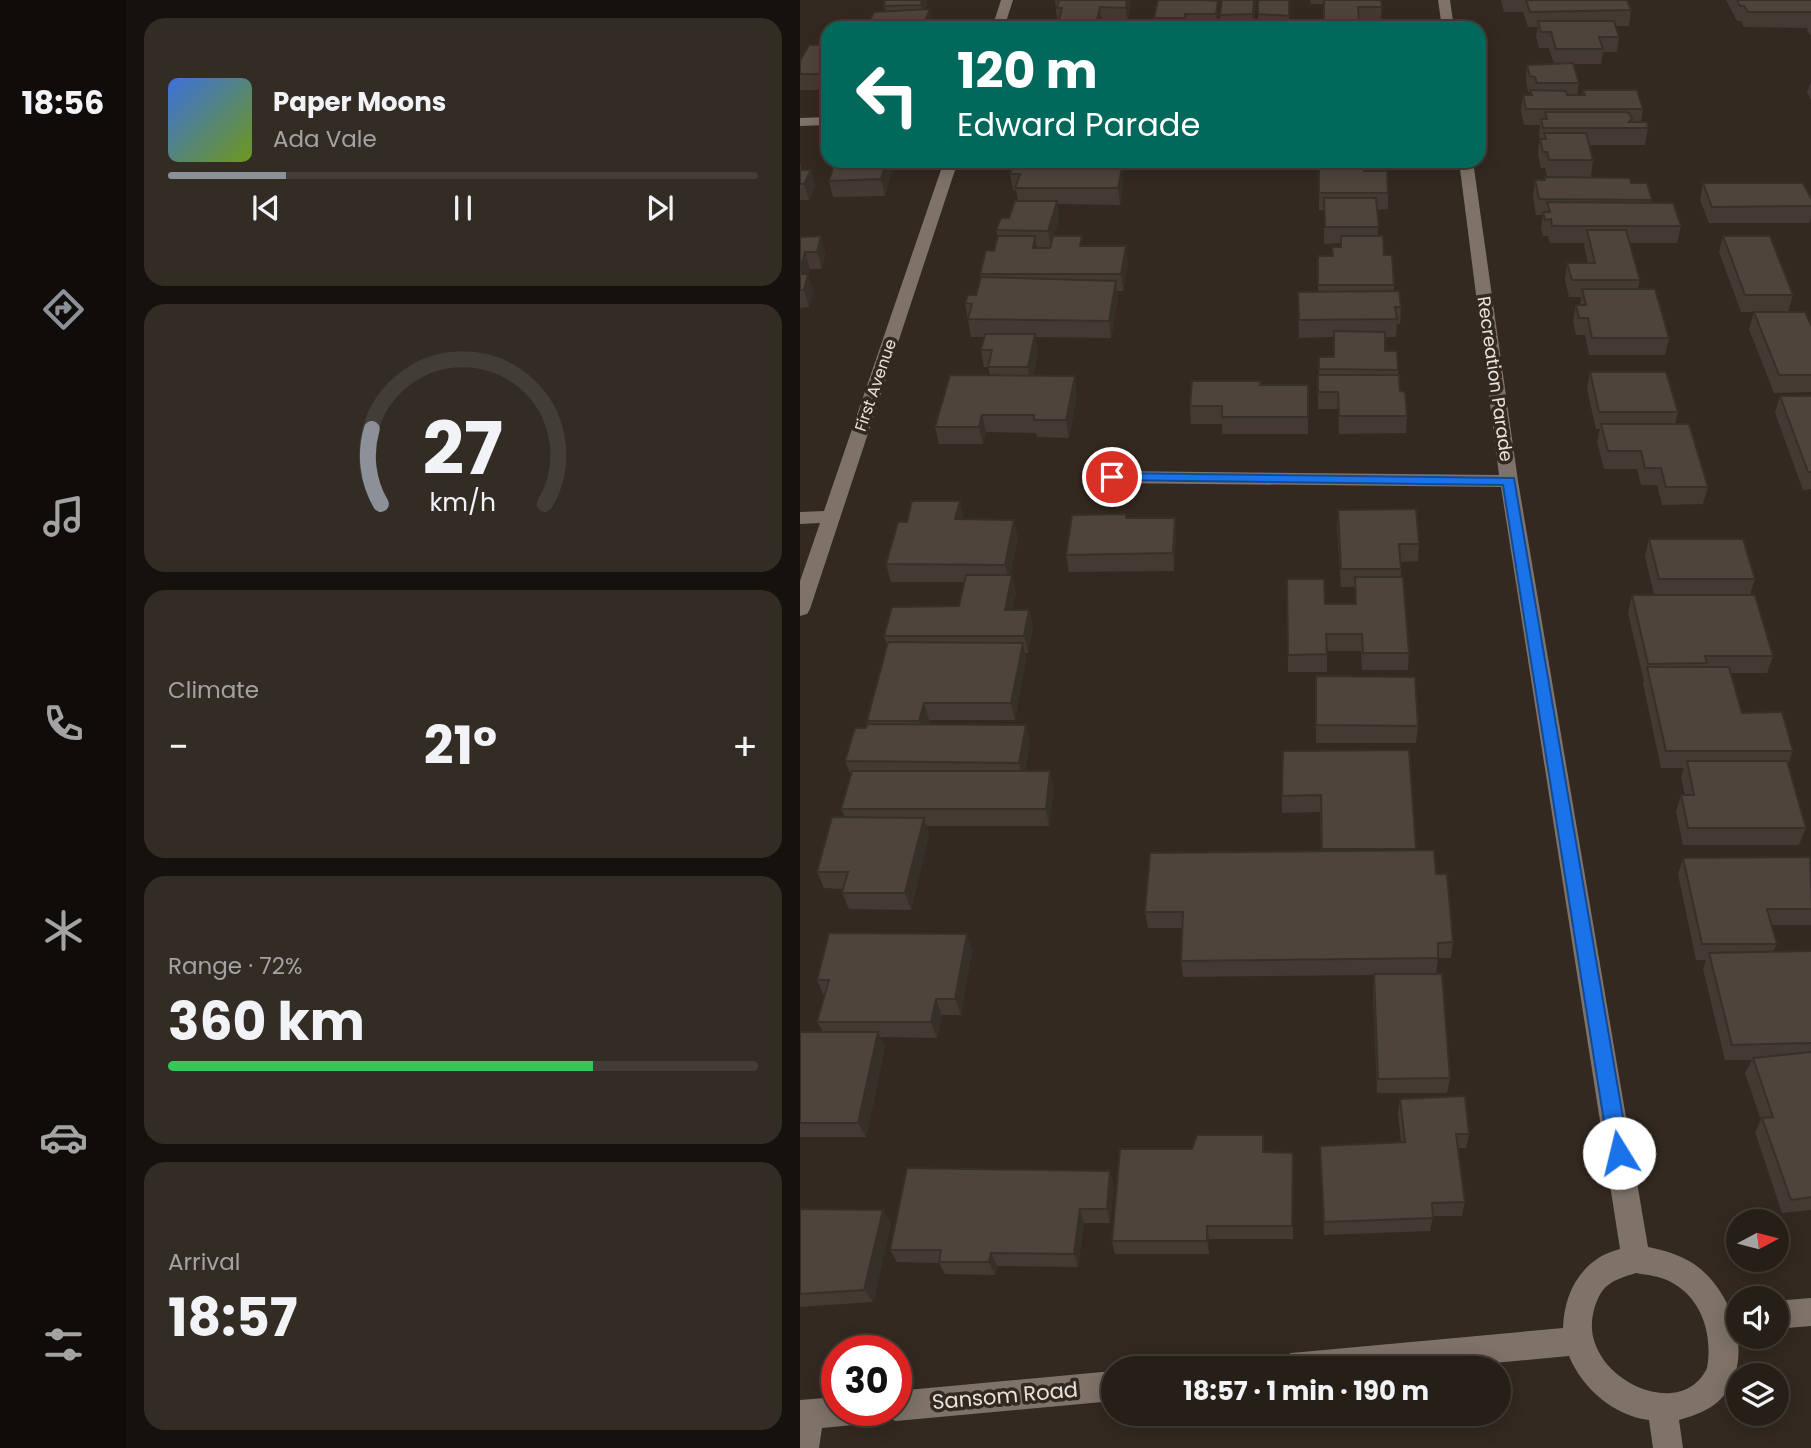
<!DOCTYPE html>
<meta charset="utf-8">
<style>
:root{--surface:#261f18;--page:#322c25;--text:#f1f3f6;--muted:#a4a2a2;--line:#423d37;--accent:#8c9099}
body{margin:0;font-family:Poppins,sans-serif;background:var(--page);color:var(--text);height:100vh;display:flex;flex-direction:column;font-size:26px;white-space:nowrap}
*{box-sizing:border-box;margin:0}
p{font-size:23px;color:var(--muted)}
.icon{flex:none;width:38px;height:38px;fill:none;stroke:currentColor;stroke-width:2;stroke-linecap:round;stroke-linejoin:round}
.map{position:relative;flex:1;overflow:hidden}
.details{display:flex;flex-direction:column;gap:18px;padding:18px;background:#15110d;width:674px}
.details>*{flex:none}
.banner{position:absolute;left:21px;top:21px;width:665px;height:147px;border-radius:21px;box-shadow:0 4px 18px #0003,0 0 0 2px var(--line);background:#00695c;color:#fff;overflow:hidden}
.needle{width:46px;rotate:83deg}
.controls{position:absolute;left:926px;top:1209px;display:grid;gap:14px}
.controls a{display:grid;place-items:center;width:63px;height:63px;border-radius:50%;background:var(--surface);box-shadow:0 4px 18px #0003,0 0 0 2px var(--line);font-size:35px}
.speed{position:absolute;left:21px;top:1335px;display:flex;gap:14px;font-size:35px;font-weight:700;text-align:center}
.speed>*{display:grid;place-content:center;width:91px;height:91px;border-radius:50%;background:var(--surface);box-shadow:0 4px 18px #0003,0 0 0 2px var(--line);line-height:1}
.speed .limit{border:10px solid #d22;background:#fff;color:#111}
.pin{position:absolute;display:grid;place-items:center;width:60px;height:60px;color:#fff;margin:-30px;border:4px solid #fff;border-radius:50%;box-shadow:0 2px 7px #0007}
.me{position:absolute;width:77px;margin:-38px;rotate:351deg;stroke-linejoin:round;filter:drop-shadow(0 0 5px #0008)}
.turn{display:flex;align-items:center;gap:24px;height:147px;padding:0 21px;font-size:32px}
.turn .icon{width:91px;height:91px;stroke-width:2.5}
.turn b{display:block;font-size:49px;line-height:60px}
.big{font-size:52px;font-weight:700;line-height:1.1}
.details .card{flex:1;display:flex;flex-direction:column;justify-content:center;gap:10px;min-width:0;padding:0 24px;border-radius:21px;background:var(--page)}
.details .dial{align-items:center;gap:0}
.dial svg{height:182px;overflow:visible;fill:none;stroke:var(--line);stroke-width:7;stroke-linecap:round;text-anchor:middle}
.dial text{fill:var(--text);stroke:none}
.song{display:flex;align-items:center;gap:21px}
.cover{width:84px;height:84px;border-radius:10px;background:linear-gradient(135deg,hsl(220 70% 55%),hsl(80 70% 35%))}
.played{height:7px;border-radius:4px;background:linear-gradient(90deg,var(--accent) 20%,var(--line) 20%)}
.keys{display:flex;justify-content:space-around;direction:ltr}
.heat{display:flex;justify-content:space-between;align-items:center;font-size:38px;direction:ltr}
.charge{height:10px;border-radius:5px;background:linear-gradient(90deg,#34c759 72%,var(--line) 0)}
.trip{position:absolute;left:301px;top:1356px;width:410px;height:70px;border-radius:35px;background:var(--surface);box-shadow:0 4px 18px #0003,0 0 0 2px var(--line);font-weight:700;line-height:70px;text-align:center}
main{display:flex;flex:1;min-height:0}
.tabs{display:flex;flex-direction:column;width:126px;justify-content:space-around;align-items:center;background:#0f0c0a;color:var(--muted)}
.tabs .icon{width:49px;height:49px}
.tabs .current{color:var(--accent)}
.tabs b{font-size:32px;color:var(--text)}
.map>svg:first-child{display:block}
.lines{fill:none;stroke-linecap:round;stroke-linejoin:round}
.minor{fill:#7f7369;fill-rule:evenodd}
.wall{fill:#443a33}
.shaded-wall{fill:#373029}
.building{fill:#4f443b;stroke:#373029;stroke-width:2}
.route{fill:#1a73e8;stroke:#114b97;stroke-width:2}
.labels{text-anchor:middle;stroke-width:7;stroke-linejoin:round;paint-order:stroke}
.far-street-label{font-size:16px;fill:#eae3dd;stroke:#332920}
.street-label{font-size:18px;fill:#eae3dd;stroke:#332920}
.near-street-label{font-size:21px;fill:#eae3dd;stroke:#332920}
</style>
<main>
<nav class="tabs">
<b>18:56</b>
<svg class="icon current" aria-label="directions" viewBox="0 0 24 24"><path d="M12 3l9 9-9 9-9-9zM9 14v-3h6M13 9l2 2-2 2"/></svg>
<svg class="icon" aria-label="music" viewBox="0 0 24 24"><path d="M9 18V5l10-2v13"/><circle cx="6" cy="18" r="3"/><circle cx="16" cy="16" r="3"/></svg>
<svg class="icon" aria-label="phone" viewBox="0 0 24 24"><path d="M5 4h4l2 5-3 2q2 4 5 5l2-3 5 2v4C11 20 4 13 5 4z"/></svg>
<svg class="icon" aria-label="climate" viewBox="0 0 24 24"><path d="M12 3v18M4 7l16 10M4 17L20 7"/></svg>
<svg class="icon" aria-label="car" viewBox="0 0 24 24"><path d="M5 17H2v-5l4-1 3-4h7l3 4 3 1v5h-3M9 17h6M6 11h13"/><circle cx="7" cy="17" r="2"/><circle cx="17" cy="17" r="2"/></svg>
<svg class="icon" aria-label="filters" viewBox="0 0 24 24"><path d="M4 7h16M4 17h16"/><circle cx="9" cy="7" r="2"/><circle cx="15" cy="17" r="2"/></svg>
</nav>
<section class="details">
<div class="card">
<div class="song"><i class="cover"></i><div><b>Paper Moons</b><p>Ada Vale</p></div></div>
<div class="played"></div>
<div class="keys"><svg class="icon" aria-label="previous" viewBox="0 0 24 24"><path d="M18 5L8 12l10 7zM5 5v14"/></svg><svg class="icon" aria-label="pause" viewBox="0 0 24 24"><path d="M8 5v14M16 5v14"/></svg><svg class="icon" aria-label="next" viewBox="0 0 24 24"><path d="M6 5l10 7-10 7zM19 5v14"/></svg></div>
</div>
<div class="card dial"><svg viewBox="0 0 100 80">
<path d="M14 69A42 42 0 1 1 86 69"/>
<path d="M14 69A42 42 0 0 1 10 36" stroke="#8c9099"/>
<text x="50" y="56" font-size="32" font-weight="700">27</text>
<text x="50" y="72" font-size="11">km/h</text>
</svg></div>
<div class="card"><p>Climate</p>
<div class="heat"><a>−</a><b class="big">21°</b><a>+</a></div>
</div>
<div class="card"><p>Range · 72%</p><b class="big">360 km</b><div class="charge"></div></div>
<div class="card"><p>Arrival</p><b class="big">18:57</b></div>
</section>
<div class="map">
<svg width="1012" height="1448" viewBox="0 0 1012 1448">
<rect width="100%" height="100%" fill="#332920"/>
<g class="lines">
<g class="minor">
<polygon points="201,0 213,0 204,28 192,28"/>
<polygon points="638,0 650,0 654,28 642,28"/>
<polygon points="28,117 28,125 0,126 0,118"/>
<polygon points="144,161 158,161 10,609 7,614 0,616 0,581 20,523 0,524 0,512 24,511"/>
<path d="M659,161H673L718,481L848,1247C864,1250 880,1255 894,1264C931,1289 955,1354 925,1394C914,1409 896,1415 879,1420L883,1448H853L849,1420C814,1416 782,1388 769,1356L640,1368H476L481,1358L491,1353L763,1328C764,1291 783,1258 820,1249L701,487L312,483L303,477L312,471L699,475ZM836,1273C847,1275 859,1276 869,1281C902,1297 913,1335 907,1368C880,1425 780,1376 793,1314C800,1285 810,1281 836,1273Z"/>
<polygon points="1012,1298 1012,1326 976,1329 976,1301"/>
<polygon points="313,1371 313,1401 96,1421 85,1417 83,1410 96,1410 96,1391"/>
<polygon points="37,1397 37,1410 68,1410 64,1421 53,1425 22,1428 19,1448 0,1448 0,1400"/>
</g>
</g>
<g class="wall">
<polygon points="255,0 331,0 331,3 327,23 302,23 301,28 258,28"/>
<polygon points="401,0 418,17 417,28 354,28 354,18"/>
<polygon points="422,0 456,0 453,28 421,28 420,15"/>
<polygon points="490,0 489,28 458,28 458,14"/>
<polygon points="510,0 582,0 581,22 559,22 559,28 524,28 524,4 511,4"/>
<polygon points="701,0 827,0 831,10 829,26 816,26 819,37 817,52 803,52 801,64 774,64 779,83 777,95 782,95 783,90 843,109 841,122 848,128 845,145 789,145 793,160 791,177 747,177 745,168 741,168 738,155 740,125 724,125 721,111 723,95 730,95 730,92 728,92 726,81 727,65 754,64 749,48 739,48 736,37 738,27 728,27 723,12 704,12"/>
<polygon points="926,0 1012,0 1012,37 1007,31 1008,28 944,27 941,21 937,21"/>
<polygon points="127,2 126,9 130,9 133,26 85,11 84,6"/>
<polygon points="28,45 28,81 23,90 0,90 0,61"/>
<polygon points="1012,79 1012,101 1007,93"/>
<polygon points="35,161 91,161 93,167 85,196 33,197 29,181"/>
<polygon points="268,161 269,168 323,184 320,205 257,204 259,218 254,236 328,263 323,291 317,291 318,298 311,338 235,337 238,351 233,376 277,393 269,438 237,437 236,433 186,432 183,444 139,444 135,427 190,375 188,367 184,367 181,350 185,337 171,337 165,303 176,295 181,278 180,274 194,251 198,238 196,230 209,218 218,201 216,190 213,190 210,174"/>
<polygon points="276,161 320,161 318,166 277,166"/>
<polygon points="523,161 591,161 591,170 564,170 564,171 588,193 588,209 577,210 578,236 594,285 594,291 601,307 600,324 597,324 596,337 585,337 585,351 598,370 600,391 607,416 606,433 539,434 538,409 518,409 518,375 519,375 519,357 534,357 534,337 499,338 498,292 518,292 518,256 532,256 541,247 541,243 524,244 524,210 519,210 519,183 523,167"/>
<polygon points="0,163 2,170 15,186 9,200 0,200"/>
<polygon points="745,177 831,183 852,200 851,203 881,226 877,243 829,243 840,280 838,289 869,338 865,355 789,355 785,335 776,335 773,322 776,305 780,305 781,297 769,297 765,280 767,263 788,263 784,246 785,243 750,243 748,236 743,236 741,228 743,215 736,215 733,197 735,180 744,180"/>
<polygon points="903,183 1012,206 1012,215 1009,223 909,223 900,200"/>
<polygon points="923,236 993,295 988,312 1012,327 1012,392 974,393 949,329 954,312 941,312 919,252"/>
<polygon points="0,237 25,253 22,269 10,269 8,275 13,291 9,307 0,308"/>
<polygon points="790,372 878,412 875,424 908,487 903,504 862,505 857,485 841,485 837,469 804,469 797,442 800,429 796,429 787,389"/>
<polygon points="461,385 508,385 508,434 422,434 422,424 391,424 390,406"/>
<polygon points="980,396 1012,396 1012,489 1003,490 975,413"/>
<polygon points="538,510 619,544 618,561 601,562 601,577 609,653 608,670 562,670 561,651 527,651 527,672 488,672 487,579 525,604 555,604 555,587 541,587 537,527"/>
<polygon points="326,514 327,518 376,535 374,571 269,572 266,555"/>
<polygon points="164,520 218,537 210,575 216,593 212,610 229,610 233,627 228,653 225,653 226,660 215,720 129,720 128,724 230,742 225,771 254,788 249,826 126,826 129,835 111,910 49,909 42,893 43,889 24,888 17,872 45,817 41,809 51,775 45,761 68,724 67,721 87,645 84,636 159,606 164,582 91,582 86,564"/>
<polygon points="849,539 955,579 950,595 973,656 967,673 930,673 942,713 993,751 988,764 1006,828 999,845 883,845 876,812 881,795 885,795 881,777 884,768 861,768 843,684 844,681 828,613 832,595 854,595 845,556"/>
<polygon points="516,676 618,726 616,743 516,743"/>
<polygon points="609,750 616,850 636,874 653,942 651,958 638,958 636,974 650,1078 647,1093 577,1093 573,990 574,975 383,977 381,961 383,928 348,928 345,912 521,852 520,812 482,813 482,796"/>
<polygon points="883,858 1012,860 1012,925 972,925 977,944 973,952 1012,951 1012,1210 982,1213 955,1132 961,1120 945,1073 952,1060 925,1060 903,969 906,960 896,960 878,874"/>
<polygon points="172,950 161,1015 142,1015 137,1038 80,1037 85,1047 66,1137 0,1137 0,1032 23,1032 17,1022 24,996 17,980"/>
<polygon points="600,1099 669,1134 666,1148 658,1148 665,1202 662,1216 633,1216 630,1231 524,1235 520,1146 601,1142 598,1113"/>
<polygon points="464,1152 493,1153 493,1239 409,1239 409,1254 315,1254 312,1241"/>
<polygon points="310,1171 314,1185 310,1223 284,1223 278,1267 197,1266 195,1275 145,1274 139,1263 97,1262 90,1250"/>
<polygon points="0,1209 83,1210 91,1224 73,1302 0,1307"/>
</g>
<g class="shaded-wall">
<polygon points="122,0 127,0 127,2 124,20 121,5"/>
<polygon points="327,0 331,0 331,3 327,23 326,8"/>
<polygon points="454,0 456,0 453,28 453,14"/>
<polygon points="418,1 418,17 416,28 416,14"/>
<polygon points="300,7 302,23 301,28 297,28 296,24"/>
<polygon points="130,9 133,24 133,28 125,21"/>
<polygon points="28,58 28,81 23,90 19,74"/>
<polygon points="86,161 91,161 93,167 85,196 81,179"/>
<polygon points="322,168 323,184 320,205 318,188"/>
<polygon points="11,170 15,186 9,200 4,184"/>
<polygon points="257,201 259,218 251,248 248,231"/>
<polygon points="21,236 25,253 22,269 17,252"/>
<polygon points="235,236 238,253 233,248"/>
<polygon points="326,246 328,263 323,291 321,274"/>
<polygon points="5,252 10,269 8,275 13,291 9,307 4,290 5,286 0,270"/>
<polygon points="316,281 318,298 311,338 309,321"/>
<polygon points="235,334 238,351 231,384 228,367"/>
<polygon points="275,376 277,393 269,438 266,420"/>
<polygon points="182,415 186,432 183,444 179,427"/>
<polygon points="160,501 164,519 160,537 155,519"/>
<polygon points="375,518 376,535 374,571 373,553"/>
<polygon points="214,520 218,537 209,582 205,565"/>
<polygon points="212,575 216,593 209,627 205,610"/>
<polygon points="229,610 233,627 228,653 224,636"/>
<polygon points="223,643 226,660 215,720 211,703"/>
<polygon points="124,703 129,720 125,738 119,721"/>
<polygon points="226,725 230,742 224,780 219,763"/>
<polygon points="250,771 254,788 249,826 246,809"/>
<polygon points="124,818 129,835 111,910 105,893"/>
<polygon points="167,934 172,950 161,1015 155,999"/>
<polygon points="136,999 142,1015 137,1038 131,1022"/>
<polygon points="78,1032 85,1047 66,1137 58,1123"/>
<polygon points="310,1171 314,1185 310,1223 307,1209"/>
<polygon points="280,1209 284,1223 278,1267 274,1254"/>
<polygon points="83,1210 91,1224 73,1302 64,1290"/>
<polygon points="407,1226 409,1239 409,1254 407,1241"/>
<polygon points="191,1253 197,1266 195,1275 189,1262"/>
</g>
<g class="building">
<polygon points="85,0 122,0 121,5 84,6"/>
<polygon points="259,0 327,0 326,8 300,7 296,24 258,24 262,8 257,8"/>
<polygon points="358,0 401,0 418,1 416,14 385,14 385,18 354,18"/>
<polygon points="422,0 454,0 453,14 420,15"/>
<polygon points="458,0 489,0 489,16 458,14"/>
<polygon points="524,0 581,0 582,7 558,7 559,23 524,23"/>
<polygon points="726,0 827,0 831,10 730,12"/>
<polygon points="937,0 1012,0 1012,12 948,12 944,6 940,6"/>
<polygon points="130,9 125,21 132,21 130,26 134,26 134,28 66,28 74,12"/>
<polygon points="738,21 814,21 819,37 799,37 803,49 756,49 751,32 741,32"/>
<polygon points="9,45 28,45 28,58 19,74 0,74 0,61"/>
<polygon points="773,63 779,83 737,83 735,77 730,76 727,65"/>
<polygon points="730,90 766,91 767,95 785,95 783,90 837,90 843,109 726,109 723,95 732,95"/>
<polygon points="745,112 824,112 829,113 832,119 829,122 847,122 848,128 743,128 741,119 747,119"/>
<polygon points="744,133 786,133 793,160 749,160 747,152 743,152 740,139 746,139"/>
<polygon points="35,161 86,161 81,179 29,181"/>
<polygon points="214,161 268,161 267,168 322,168 318,188 215,188 220,174 210,174"/>
<polygon points="534,161 564,161 564,171 587,171 588,193 519,193 519,167 534,167"/>
<polygon points="0,170 11,170 4,184 0,184"/>
<polygon points="745,177 830,178 831,183 847,183 852,200 739,199 735,180 745,180"/>
<polygon points="903,183 1003,183 1012,200 1012,206 912,207"/>
<polygon points="524,198 576,198 579,227 525,227"/>
<polygon points="215,201 257,201 248,231 196,230 201,218 209,218"/>
<polygon points="747,202 873,203 881,226 752,226 751,219 745,220 743,212 750,212"/>
<polygon points="787,230 826,230 840,280 772,280 767,263 795,263"/>
<polygon points="21,236 17,252 5,252 0,269 0,237"/>
<polygon points="198,236 235,236 233,248 250,248 253,236 282,236 280,246 326,246 321,274 180,274 186,250 194,251"/>
<polygon points="541,236 583,236 584,255 592,255 594,285 518,285 518,256 533,256 532,247 541,247"/>
<polygon points="923,236 970,236 993,295 945,295"/>
<polygon points="0,274 8,274 4,290 0,290"/>
<polygon points="181,277 316,281 309,321 168,319 172,304 165,303 168,295 176,295"/>
<polygon points="782,289 855,289 869,338 792,338 788,318 779,318 776,305 786,305"/>
<polygon points="599,291 601,307 595,307 597,319 499,320 498,292"/>
<polygon points="954,312 1005,312 1012,327 1012,375 979,375"/>
<polygon points="534,331 585,332 585,351 597,351 598,370 519,369 519,357 534,357"/>
<polygon points="185,334 235,334 228,367 188,367 192,350 181,350"/>
<polygon points="790,372 866,372 878,412 799,412"/>
<polygon points="150,375 275,376 266,420 234,420 234,415 182,415 179,427 135,427"/>
<polygon points="518,375 599,375 600,391 605,392 607,416 539,416 538,392 518,392"/>
<polygon points="392,381 461,381 460,385 508,385 508,417 422,417 422,406 390,406"/>
<polygon points="980,396 1012,396 1012,472 1008,472"/>
<polygon points="801,424 889,424 908,487 866,487 861,468 845,468 841,451 808,451"/>
<polygon points="112,501 160,501 155,519 214,520 205,565 86,564 98,522 107,522"/>
<polygon points="616,509 619,544 599,544 601,569 541,569 538,510"/>
<polygon points="326,514 326,518 375,518 373,553 266,555 272,515"/>
<polygon points="849,539 943,539 955,579 859,579"/>
<polygon points="166,575 212,575 205,610 229,610 224,636 84,636 92,607 159,606"/>
<polygon points="555,577 603,577 609,653 563,653 562,634 526,634 527,654 488,655 487,579 524,579 525,604 556,604"/>
<polygon points="832,595 955,595 973,656 905,656 907,663 848,664"/>
<polygon points="88,642 223,643 211,703 124,703 119,721 67,721"/>
<polygon points="847,667 929,667 942,713 982,712 993,751 866,751"/>
<polygon points="516,676 615,677 618,726 516,725"/>
<polygon points="67,724 226,725 219,763 45,761 55,728 66,728"/>
<polygon points="609,750 616,849 522,849 521,795 482,796 483,751"/>
<polygon points="887,761 987,761 1006,828 888,828 881,795 894,795"/>
<polygon points="52,771 250,771 246,809 41,809"/>
<polygon points="32,817 124,818 105,893 42,893 48,872 17,872"/>
<polygon points="634,850 636,874 647,874 653,942 638,943 638,958 381,961 383,912 345,912 350,853"/>
<polygon points="1010,857 1012,909 967,909 977,944 902,944 883,858"/>
<polygon points="29,933 167,934 155,999 136,999 131,1022 17,1022 29,980 17,980"/>
<polygon points="1012,951 1012,1043 932,1045 909,953"/>
<polygon points="574,974 642,974 650,1078 578,1079"/>
<polygon points="0,1032 78,1032 58,1123 0,1123"/>
<polygon points="1012,1052 1012,1197 991,1200 962,1118 973,1117 953,1058"/>
<polygon points="665,1096 669,1134 656,1134 665,1202 632,1203 633,1218 524,1222 520,1146 605,1142 600,1099"/>
<polygon points="397,1135 463,1135 463,1152 493,1153 492,1226 407,1226 407,1241 312,1241 320,1149 392,1149"/>
<polygon points="107,1168 310,1171 307,1209 280,1209 274,1254 191,1253 189,1262 139,1262 141,1250 90,1250"/>
<polygon points="0,1209 83,1210 64,1290 0,1294"/>
</g>
<polygon class="route" points="312,473 714,478 829,1153 826,1160 819,1163 812,1160 809,1153 703,485 307,480 307,474"/>
<g class="labels">
<g class="far-street-label">
<text transform="translate(75 385) rotate(-71)" y="6">First Avenue</text>
</g>
<g class="street-label">
<text transform="translate(695 379) rotate(82)" y="6">Recreation Parade</text>
</g>
<g class="near-street-label">
<text transform="translate(205 1396) rotate(-5)" y="7">Sansom Road</text>
</g>
</g>
</svg>
<div class="controls">
<a><svg class="needle" viewBox="-14 -14 28 28"><path d="M0-13l5 13h-10z" fill="#e53935"/><path d="M0 13l5-13h-10z" fill="#a4a2a2"/></svg></a>
<a><svg class="icon" aria-label="sound" viewBox="0 0 24 24"><path d="M4 9h4l5-4v14l-5-4H4zM17 9q2 3 0 6"/></svg></a>
<a><svg class="icon" aria-label="layers" viewBox="0 0 24 24"><path d="M12 4l9 5-9 5-9-5zM3 14l9 5 9-5"/></svg></a>
</div>
<div class="speed"><div class="limit">30</div></div>
<div class="pin" style="left:312px;top:477px;background:#d93025"><svg class="icon" aria-label="arrive" viewBox="0 0 24 24"><path d="M6 21V4h12l-3 4 3 4H6"/></svg></div>
<svg class="me" style="left:819px;top:1153px" viewBox="-20 -20 40 40"><circle r="19" fill="#fff"/><path d="M0-13L10 11 0 6-10 11z" fill="#1a73e8"/></svg>
<div class="trip">18:57 · 1 min · 190 m</div>
<div class="banner">
<div class="turn"><svg class="icon" aria-label="left" viewBox="0 0 24 24"><path d="M17 20v-9H6M10 6l-5 5 5 5"/></svg><div><b>120 m</b>Edward Parade</div></div>
</div>
</div>
</main>
